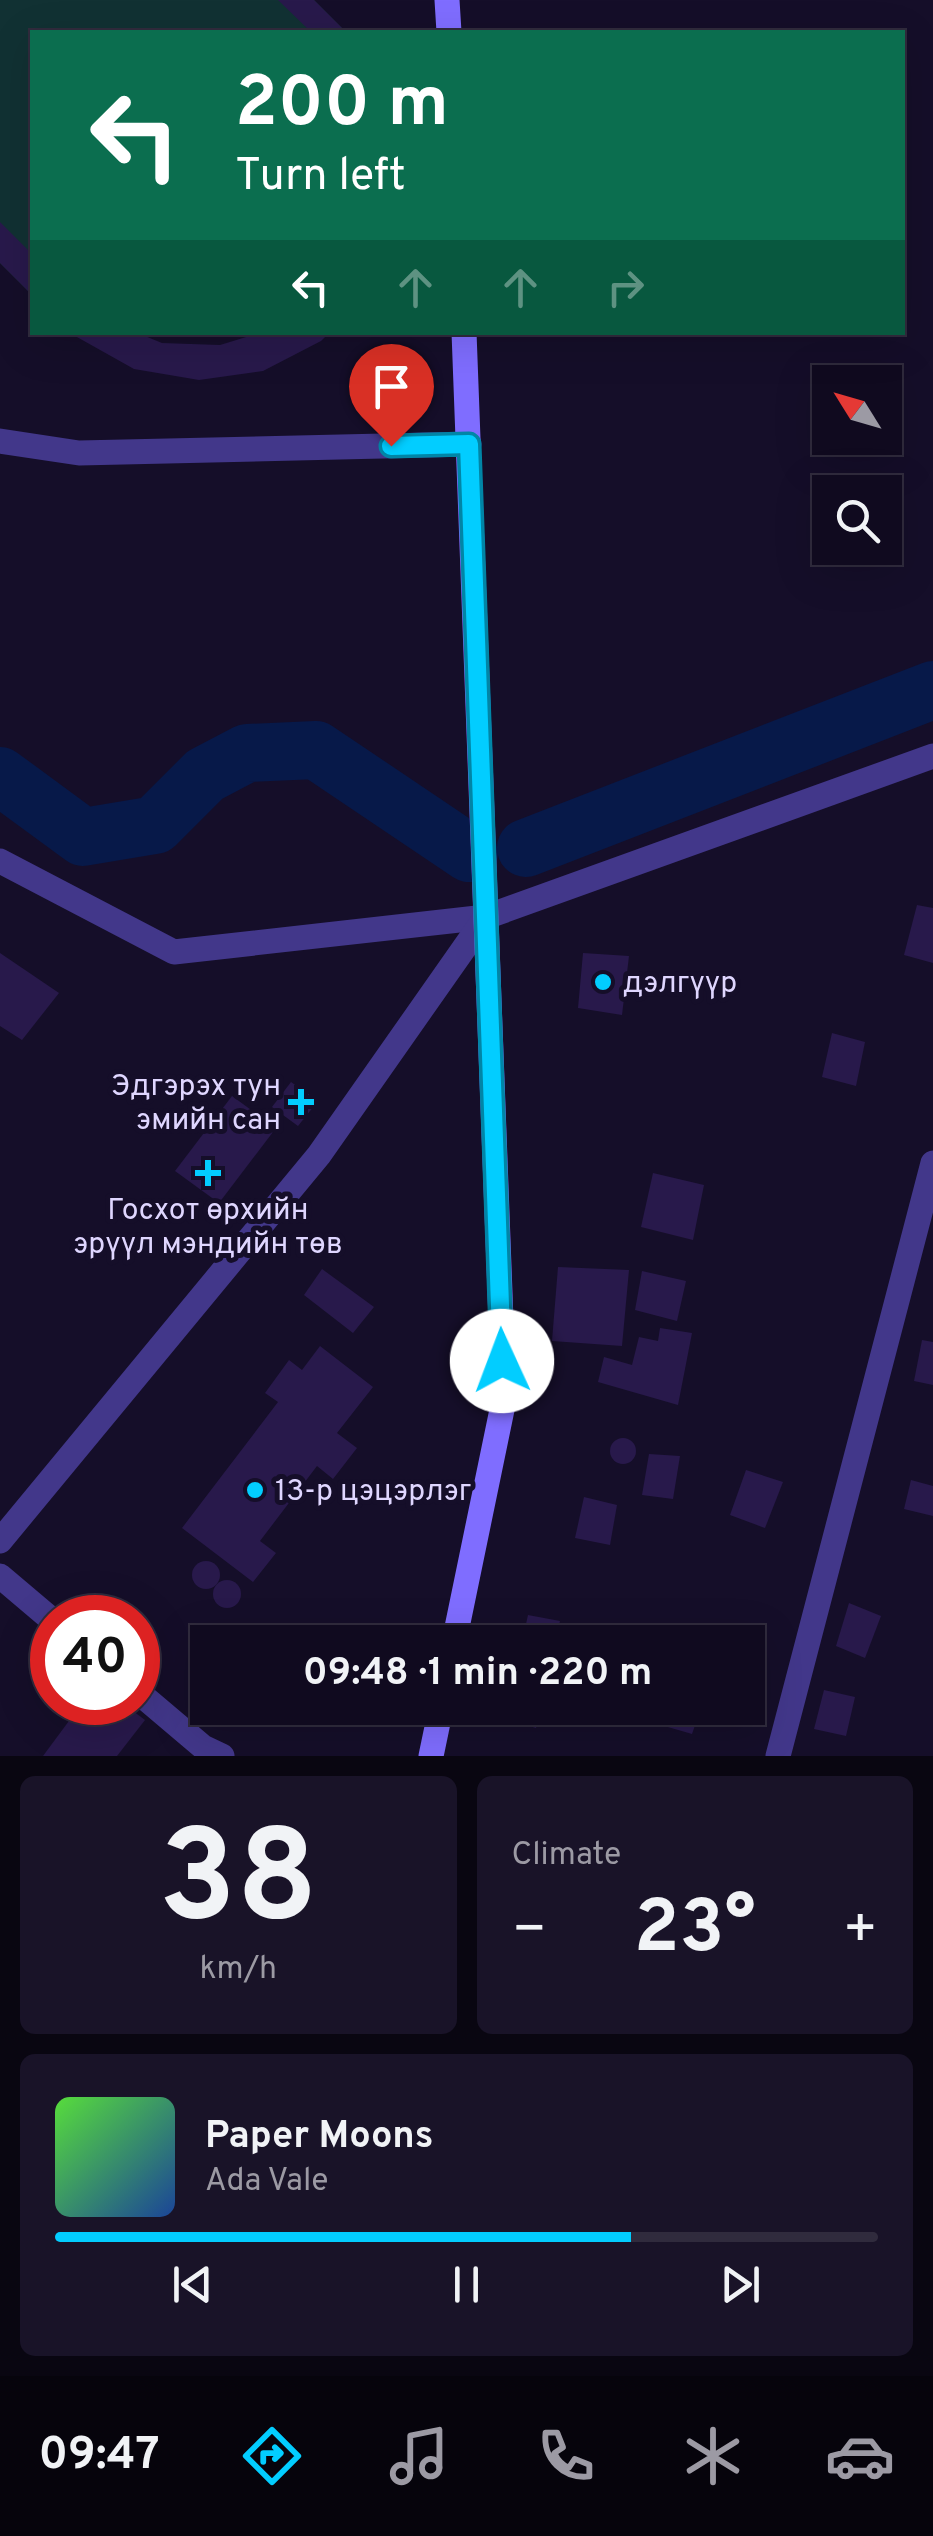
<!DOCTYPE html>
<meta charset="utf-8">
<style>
:root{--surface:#100a1f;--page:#191328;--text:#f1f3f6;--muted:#9c9aa4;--line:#302b3d;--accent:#02cdff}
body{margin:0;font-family:Overpass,sans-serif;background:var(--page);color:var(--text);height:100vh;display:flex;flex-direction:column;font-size:38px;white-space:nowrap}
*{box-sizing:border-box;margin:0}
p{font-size:32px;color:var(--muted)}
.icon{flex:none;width:55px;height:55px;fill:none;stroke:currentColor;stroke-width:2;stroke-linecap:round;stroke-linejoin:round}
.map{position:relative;height:1756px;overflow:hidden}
.drawer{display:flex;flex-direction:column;gap:20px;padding:20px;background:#090611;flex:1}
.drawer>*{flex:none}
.banner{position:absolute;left:30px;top:30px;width:875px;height:305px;border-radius:0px;box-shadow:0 10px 40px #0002,0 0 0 2px var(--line);background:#0b6e4f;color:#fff;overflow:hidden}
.needle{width:65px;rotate:307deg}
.controls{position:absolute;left:812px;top:365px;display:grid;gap:20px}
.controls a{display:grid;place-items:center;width:90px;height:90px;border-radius:0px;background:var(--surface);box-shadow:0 10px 40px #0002,0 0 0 2px var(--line);font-size:50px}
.speed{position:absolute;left:30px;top:1595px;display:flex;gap:20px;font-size:50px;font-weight:700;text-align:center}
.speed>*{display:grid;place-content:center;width:130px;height:130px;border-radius:50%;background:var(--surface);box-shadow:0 10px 40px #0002,0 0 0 2px var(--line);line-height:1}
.speed .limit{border:15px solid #d22;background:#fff;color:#111}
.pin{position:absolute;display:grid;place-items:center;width:85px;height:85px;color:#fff;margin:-102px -42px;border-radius:50% 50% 50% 0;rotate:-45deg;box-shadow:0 0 10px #0007}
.pin .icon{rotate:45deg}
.me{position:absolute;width:110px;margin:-55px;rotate:358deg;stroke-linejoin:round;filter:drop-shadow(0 0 8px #0008)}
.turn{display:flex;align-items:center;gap:35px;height:210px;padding:0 40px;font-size:45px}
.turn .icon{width:130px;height:130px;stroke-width:2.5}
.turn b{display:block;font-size:70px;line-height:85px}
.lanes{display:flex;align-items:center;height:95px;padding:0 40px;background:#0003;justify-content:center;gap:50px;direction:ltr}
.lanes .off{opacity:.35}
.big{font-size:75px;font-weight:700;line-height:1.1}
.drawer .card{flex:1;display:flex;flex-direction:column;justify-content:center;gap:15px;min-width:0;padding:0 35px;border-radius:15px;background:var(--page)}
.drawer .dial{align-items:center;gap:0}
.dial b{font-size:130px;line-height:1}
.song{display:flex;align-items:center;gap:30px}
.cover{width:120px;height:120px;border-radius:15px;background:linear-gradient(135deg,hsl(110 70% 55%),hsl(220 70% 35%))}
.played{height:10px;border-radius:5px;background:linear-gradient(90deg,var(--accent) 70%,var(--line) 70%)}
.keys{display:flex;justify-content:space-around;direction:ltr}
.heat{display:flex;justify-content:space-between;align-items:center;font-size:55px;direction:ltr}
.drawer .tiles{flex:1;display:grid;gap:20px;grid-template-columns:1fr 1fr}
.card:last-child{grid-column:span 2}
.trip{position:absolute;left:190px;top:1625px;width:575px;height:100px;border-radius:0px;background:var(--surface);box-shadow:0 10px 40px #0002,0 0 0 2px var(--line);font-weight:700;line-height:100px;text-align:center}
.tabs{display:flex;height:160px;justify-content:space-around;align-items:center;background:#06040c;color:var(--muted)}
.tabs .icon{width:70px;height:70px}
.tabs .active{color:var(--accent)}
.tabs b{font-size:45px;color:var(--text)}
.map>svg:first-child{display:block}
.green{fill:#113133}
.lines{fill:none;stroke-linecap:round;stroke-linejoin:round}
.river{stroke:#071949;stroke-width:58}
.building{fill:#28194b}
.street{stroke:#42378a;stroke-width:25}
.secondary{stroke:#7f6dff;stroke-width:25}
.route-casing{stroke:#0185a6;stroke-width:25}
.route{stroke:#02cdff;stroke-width:18}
.poi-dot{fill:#02cdff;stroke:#150e29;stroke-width:4}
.labels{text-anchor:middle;stroke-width:10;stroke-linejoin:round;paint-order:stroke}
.poi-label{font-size:30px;fill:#dfd6ff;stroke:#150e29;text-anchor:start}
</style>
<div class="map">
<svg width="933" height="1756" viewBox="0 0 933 1756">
<rect width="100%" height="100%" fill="#150e29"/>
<polygon class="green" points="0,0 314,0 346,32 32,32 32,295 0,263"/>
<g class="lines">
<g class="river">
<polyline points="0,776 83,837 155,825 205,775 247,753 316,750 469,853"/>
<polyline points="526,848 933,690"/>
</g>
</g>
<g class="building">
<polygon points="278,0 314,0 346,32 311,32"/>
<polygon points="0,222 32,254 32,295 0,263"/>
<polygon points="68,332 135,332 162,343 220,345 263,332 330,332 321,341 263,371 199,380 134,369"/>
<polygon points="917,905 933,908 933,963 904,955"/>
<polygon points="0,953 59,993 22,1040 0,1026"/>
<polygon points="583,953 629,956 622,1015 578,1008"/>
<polygon points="832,1033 865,1042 856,1086 822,1077"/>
<polygon points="291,1082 318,1101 298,1126 272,1107"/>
<polygon points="232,1096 276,1128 219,1203 175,1171"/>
<polygon points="653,1173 704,1185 693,1240 641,1227"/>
<polygon points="558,1267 629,1270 622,1346 552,1341"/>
<polygon points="322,1269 374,1307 353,1333 304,1295"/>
<polygon points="642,1271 686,1281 677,1321 635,1310"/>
<polygon points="660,1328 692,1333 678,1405 598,1382 604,1357 632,1365 639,1337 658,1341"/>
<polygon points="922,1340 933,1342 933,1385 914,1381"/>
<polygon points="320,1346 373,1387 337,1433 357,1448 333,1479 317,1466 260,1541 276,1553 253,1582 182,1528 278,1402 265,1393 289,1360 302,1370"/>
<circle cx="623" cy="1451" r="13"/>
<polygon points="649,1454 680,1456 673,1499 642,1495"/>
<polygon points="746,1470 783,1482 765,1528 730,1515"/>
<polygon points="911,1480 933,1486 933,1516 904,1509"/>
<polygon points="584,1497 617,1505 610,1545 575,1538"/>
<circle cx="206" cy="1575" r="14"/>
<circle cx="227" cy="1594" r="14"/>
<polygon points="849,1603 881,1616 865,1658 836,1646"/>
<polygon points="528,1615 560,1621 555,1642 522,1642"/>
<polygon points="824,1690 855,1697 846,1736 814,1729"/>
<polygon points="83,1702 121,1702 145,1720 117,1756 43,1756"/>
<polygon points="507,1708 541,1708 536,1728 505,1719"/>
<polygon points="566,1708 608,1708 604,1721"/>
<polygon points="633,1708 701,1708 692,1734 630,1716"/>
</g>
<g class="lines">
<g class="street">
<polyline points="0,441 79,453 469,444"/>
<polyline points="0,861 174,952 486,917 933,756"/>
<polyline points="0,1541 319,1155 486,917"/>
<polyline points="0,1576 52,1620"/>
<polyline points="138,1692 203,1747 222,1756"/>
<polyline points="778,1756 933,1163"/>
</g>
<g class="secondary">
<polyline points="447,0 449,32"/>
<polyline points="454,1642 504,1400 464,332"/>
<polyline points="431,1756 441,1708"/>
</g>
</g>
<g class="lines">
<defs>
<polyline id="route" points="391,446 469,444 502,1361"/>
</defs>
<use href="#route" class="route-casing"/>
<use href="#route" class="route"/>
</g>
<g class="poi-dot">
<circle cx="603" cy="982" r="10"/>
<path d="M296 1087h10v10h10v10h-10v10h-10v-10h-10v-10h10z"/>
<path d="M203 1158h10v10h10v10h-10v10h-10v-10h-10v-10h10z"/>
<circle cx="255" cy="1490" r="10"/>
</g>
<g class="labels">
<g class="poi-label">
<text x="623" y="992">дэлгүүр</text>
<text x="281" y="1095" text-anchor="end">Эдгэрэх тун<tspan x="281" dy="34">эмийн сан</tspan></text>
<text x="208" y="1219" text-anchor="middle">Госхот өрхийн<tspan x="208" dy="34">эрүүл мэндийн төв</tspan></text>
<text x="275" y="1500">13-р цэцэрлэг</text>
</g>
</g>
</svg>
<div class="controls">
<a><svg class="needle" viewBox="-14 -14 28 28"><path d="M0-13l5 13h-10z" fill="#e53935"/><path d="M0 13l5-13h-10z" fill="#9c9aa4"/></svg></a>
<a><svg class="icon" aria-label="search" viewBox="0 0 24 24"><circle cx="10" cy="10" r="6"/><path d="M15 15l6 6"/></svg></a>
</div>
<div class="speed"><div class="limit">40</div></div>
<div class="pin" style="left:391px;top:446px;background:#d93025"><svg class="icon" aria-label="arrive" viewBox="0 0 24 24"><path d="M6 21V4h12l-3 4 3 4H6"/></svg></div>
<svg class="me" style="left:502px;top:1361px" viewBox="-20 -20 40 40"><circle r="19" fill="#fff"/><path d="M0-13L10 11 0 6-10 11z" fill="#02cdff"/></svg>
<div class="trip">09:48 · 1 min · 220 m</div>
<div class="banner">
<div class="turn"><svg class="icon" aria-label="left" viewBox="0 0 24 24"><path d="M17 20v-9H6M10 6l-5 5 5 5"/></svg><div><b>200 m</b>Turn left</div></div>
<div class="lanes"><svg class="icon" aria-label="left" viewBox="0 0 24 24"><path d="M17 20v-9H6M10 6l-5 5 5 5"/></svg><svg class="icon off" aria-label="ahead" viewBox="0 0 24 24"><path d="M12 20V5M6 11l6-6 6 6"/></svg><svg class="icon off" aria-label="ahead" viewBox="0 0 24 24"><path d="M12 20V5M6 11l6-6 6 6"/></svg><svg class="icon off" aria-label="right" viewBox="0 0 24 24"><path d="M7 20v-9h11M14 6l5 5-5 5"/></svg></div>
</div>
</div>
<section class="drawer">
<div class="tiles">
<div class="card dial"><b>38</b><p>km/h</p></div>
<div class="card"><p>Climate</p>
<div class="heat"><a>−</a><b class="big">23°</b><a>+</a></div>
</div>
<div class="card">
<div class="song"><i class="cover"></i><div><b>Paper Moons</b><p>Ada Vale</p></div></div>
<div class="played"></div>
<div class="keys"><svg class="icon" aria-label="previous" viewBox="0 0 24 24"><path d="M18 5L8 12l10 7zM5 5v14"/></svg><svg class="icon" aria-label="pause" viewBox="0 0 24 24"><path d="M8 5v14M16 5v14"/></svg><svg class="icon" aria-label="next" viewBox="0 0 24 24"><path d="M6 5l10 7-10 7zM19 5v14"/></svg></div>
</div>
</div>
</section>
<nav class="tabs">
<b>09:47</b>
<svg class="icon active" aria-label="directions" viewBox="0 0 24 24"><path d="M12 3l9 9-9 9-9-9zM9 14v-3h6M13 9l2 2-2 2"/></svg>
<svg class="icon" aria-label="music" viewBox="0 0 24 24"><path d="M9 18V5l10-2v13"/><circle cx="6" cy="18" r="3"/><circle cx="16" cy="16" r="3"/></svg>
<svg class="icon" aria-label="phone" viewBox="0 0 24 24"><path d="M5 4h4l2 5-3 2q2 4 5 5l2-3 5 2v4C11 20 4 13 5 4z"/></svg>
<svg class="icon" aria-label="climate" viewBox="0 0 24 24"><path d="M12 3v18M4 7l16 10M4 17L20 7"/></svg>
<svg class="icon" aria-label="car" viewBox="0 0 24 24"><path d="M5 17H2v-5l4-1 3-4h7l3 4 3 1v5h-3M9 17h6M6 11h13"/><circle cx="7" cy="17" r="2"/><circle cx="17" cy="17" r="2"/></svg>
</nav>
